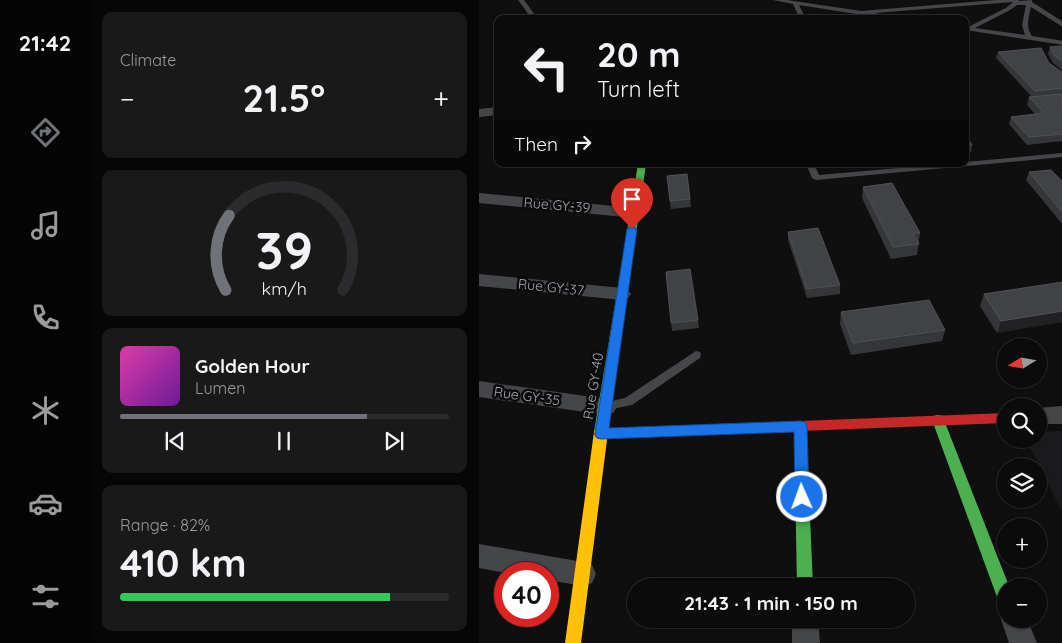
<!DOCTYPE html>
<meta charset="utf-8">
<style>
:root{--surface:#0b0b0c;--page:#19191a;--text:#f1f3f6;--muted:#9a9b9d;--line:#2b2b2d;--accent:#6f7278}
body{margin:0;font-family:Quicksand,sans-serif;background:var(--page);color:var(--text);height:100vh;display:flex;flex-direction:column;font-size:19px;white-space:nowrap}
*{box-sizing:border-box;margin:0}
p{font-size:16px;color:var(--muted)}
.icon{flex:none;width:28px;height:28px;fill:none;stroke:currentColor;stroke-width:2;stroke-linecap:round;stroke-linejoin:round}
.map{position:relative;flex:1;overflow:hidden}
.sheet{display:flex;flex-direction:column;gap:12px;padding:12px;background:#060607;width:389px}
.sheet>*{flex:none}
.hud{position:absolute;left:15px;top:15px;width:475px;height:152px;border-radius:10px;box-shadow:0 1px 4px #0004,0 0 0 1px var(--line);background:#0b0b0c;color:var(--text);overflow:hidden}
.needle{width:32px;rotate:259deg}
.buttons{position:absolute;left:518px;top:338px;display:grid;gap:10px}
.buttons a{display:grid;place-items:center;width:50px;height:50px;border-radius:50%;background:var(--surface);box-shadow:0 1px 4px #0004,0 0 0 1px var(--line);font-size:25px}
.speed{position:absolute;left:15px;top:562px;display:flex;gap:10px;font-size:25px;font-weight:700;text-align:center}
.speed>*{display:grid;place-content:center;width:65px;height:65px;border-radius:50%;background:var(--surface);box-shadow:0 1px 4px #0004,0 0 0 1px var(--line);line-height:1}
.speed .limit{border:8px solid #d22;background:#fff;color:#111}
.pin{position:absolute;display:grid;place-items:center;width:42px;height:42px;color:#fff;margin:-51px -21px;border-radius:50% 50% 50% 0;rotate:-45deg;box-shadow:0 0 5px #0007}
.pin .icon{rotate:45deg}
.me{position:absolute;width:55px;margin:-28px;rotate:358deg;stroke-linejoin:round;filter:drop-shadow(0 0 4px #0008)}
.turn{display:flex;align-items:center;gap:18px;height:105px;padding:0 20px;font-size:22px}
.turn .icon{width:65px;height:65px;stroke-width:2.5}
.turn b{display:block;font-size:35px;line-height:42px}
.then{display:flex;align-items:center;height:48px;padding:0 20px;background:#0003;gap:10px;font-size:19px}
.big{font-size:38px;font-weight:700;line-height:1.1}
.sheet .tile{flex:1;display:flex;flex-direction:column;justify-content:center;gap:8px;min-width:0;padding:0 18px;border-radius:10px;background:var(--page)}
.sheet .dial{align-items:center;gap:0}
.dial svg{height:130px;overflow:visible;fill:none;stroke:var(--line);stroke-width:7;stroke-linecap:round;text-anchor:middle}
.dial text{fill:var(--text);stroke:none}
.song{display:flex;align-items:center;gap:15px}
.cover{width:60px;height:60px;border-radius:8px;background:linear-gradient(135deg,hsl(320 70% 55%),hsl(280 70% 35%))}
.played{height:5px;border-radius:2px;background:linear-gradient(90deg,var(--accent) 75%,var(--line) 75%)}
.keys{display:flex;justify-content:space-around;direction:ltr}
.heat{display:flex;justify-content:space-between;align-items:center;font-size:28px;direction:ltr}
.charge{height:8px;border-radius:4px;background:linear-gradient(90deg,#34c759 82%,var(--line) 0)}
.trip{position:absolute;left:148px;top:578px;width:288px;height:50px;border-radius:25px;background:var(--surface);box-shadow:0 1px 4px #0004,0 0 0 1px var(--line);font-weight:700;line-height:50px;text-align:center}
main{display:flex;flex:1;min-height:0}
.tabs{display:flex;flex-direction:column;width:90px;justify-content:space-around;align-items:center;background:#040405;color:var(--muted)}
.tabs .icon{width:35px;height:35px}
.tabs .selected{color:var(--accent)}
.tabs b{font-size:22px;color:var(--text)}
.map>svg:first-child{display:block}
.built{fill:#1a1a1c}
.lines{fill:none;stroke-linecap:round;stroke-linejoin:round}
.lane{fill:#444649;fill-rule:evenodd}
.street{fill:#444649;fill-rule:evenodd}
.fast{fill:#4caf50;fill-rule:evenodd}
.slow{fill:#ffc107;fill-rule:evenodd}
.jam{fill:#c62828;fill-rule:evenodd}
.wall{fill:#353639}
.shaded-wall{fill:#212123}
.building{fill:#414246;stroke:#505256}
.route{fill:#1a73e8;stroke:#114b97}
.labels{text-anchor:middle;stroke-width:5;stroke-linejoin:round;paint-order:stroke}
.street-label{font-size:14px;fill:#a2a7b0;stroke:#0a0a0b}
</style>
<main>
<nav class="tabs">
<b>21:42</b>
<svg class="icon selected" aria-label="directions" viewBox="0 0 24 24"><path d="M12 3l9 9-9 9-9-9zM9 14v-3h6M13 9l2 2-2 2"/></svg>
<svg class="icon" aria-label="music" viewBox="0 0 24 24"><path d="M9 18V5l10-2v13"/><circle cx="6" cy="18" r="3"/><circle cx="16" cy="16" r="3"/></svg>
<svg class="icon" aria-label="phone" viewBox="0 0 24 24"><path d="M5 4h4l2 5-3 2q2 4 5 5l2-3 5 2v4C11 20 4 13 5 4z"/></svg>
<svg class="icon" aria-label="climate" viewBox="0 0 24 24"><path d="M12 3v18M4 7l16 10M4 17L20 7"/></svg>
<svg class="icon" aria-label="car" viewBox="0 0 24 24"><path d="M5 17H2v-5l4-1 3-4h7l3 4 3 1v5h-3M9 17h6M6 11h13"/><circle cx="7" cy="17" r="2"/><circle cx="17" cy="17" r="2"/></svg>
<svg class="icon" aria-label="filters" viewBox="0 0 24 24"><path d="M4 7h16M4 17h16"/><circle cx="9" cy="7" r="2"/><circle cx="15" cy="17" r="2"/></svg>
</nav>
<section class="sheet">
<div class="tile"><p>Climate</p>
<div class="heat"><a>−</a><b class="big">21.5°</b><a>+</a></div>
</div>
<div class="tile dial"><svg viewBox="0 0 100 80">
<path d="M14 69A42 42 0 1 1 86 69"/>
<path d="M14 69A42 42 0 0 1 16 23" stroke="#6f7278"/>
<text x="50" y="56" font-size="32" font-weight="700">39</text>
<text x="50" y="72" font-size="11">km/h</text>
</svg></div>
<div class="tile">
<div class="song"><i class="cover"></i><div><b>Golden Hour</b><p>Lumen</p></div></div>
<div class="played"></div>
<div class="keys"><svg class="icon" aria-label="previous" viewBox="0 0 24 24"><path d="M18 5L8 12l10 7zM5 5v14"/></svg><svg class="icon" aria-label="pause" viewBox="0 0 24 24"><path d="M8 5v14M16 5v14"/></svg><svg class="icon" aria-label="next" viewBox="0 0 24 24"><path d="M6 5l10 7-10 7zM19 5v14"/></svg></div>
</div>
<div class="tile"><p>Range · 82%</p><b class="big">410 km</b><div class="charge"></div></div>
</section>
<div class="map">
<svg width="584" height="643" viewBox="0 0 584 643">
<rect width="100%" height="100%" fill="#0f0f10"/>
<polygon class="built" points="584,431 584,512 583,512 547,439 559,439 559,432"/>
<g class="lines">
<g class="lane">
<polygon points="39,0 45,0 59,19 53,19"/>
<path d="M294,0H308L382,11L517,0H540V1L553,0V2L584,22V27L552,7C550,17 546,27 553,36L584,41V45L486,30V26L489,27L527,8L534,2L396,13L425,19H409L320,5L327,19H321L314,4ZM538,5H547L543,25L546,35L496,28L531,10Z"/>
<polygon points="584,153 584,157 337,180 333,178 327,164 335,164 340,175 465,164 486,164 486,162"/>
<polygon points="217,351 221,352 222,355 221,358 153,405 128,410 124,409 122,406 124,403 146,398"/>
</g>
<g class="street">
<polygon points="19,107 19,115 0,117 0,109"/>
<polygon points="0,193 156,208 162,210 164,213 162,216 156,218 0,203"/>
<polygon points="0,274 143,288 149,290 152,294 149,298 143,300 0,286"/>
<polygon points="0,381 127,399 134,401 138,407 134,413 127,415 0,397"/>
<polygon points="584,406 584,424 559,424 559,408"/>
<polygon points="0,544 104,562 113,565 117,574 113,583 104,586 69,580 69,574 33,574 0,568"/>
<polygon points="526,609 526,619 548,619 558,643 530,643 522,619"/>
<polygon points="313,619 339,619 341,643 313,643"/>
</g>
<g class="fast">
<polygon points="159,164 167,164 129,432 127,436 122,437 117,436 115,432"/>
<polygon points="459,415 464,416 465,420 530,586 526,586 526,605 520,602 518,597 453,420 454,416"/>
<polygon points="321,421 326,422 327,426 334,586 318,586 315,426 316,422"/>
</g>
<polygon class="slow" points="122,427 127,428 129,432 102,643 86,643 115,432 117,428"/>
<polygon class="jam" points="526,413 526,423 122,439 117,438 115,434 117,430 122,429"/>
</g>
<g class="wall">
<polygon points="584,46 584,71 574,63 569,54 571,47"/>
<polygon points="519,52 570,63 584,73 584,141 548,145 530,124 532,117 556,114 548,105 550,97 553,97 517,58"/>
<polygon points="486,128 488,130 487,135 493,145 492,152 486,153"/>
<polygon points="201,164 220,164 202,166"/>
<polygon points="550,172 584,182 584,225 547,180"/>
<polygon points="208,174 212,207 192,209 188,176"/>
<polygon points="384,187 441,233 438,255 412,259 383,198"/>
<polygon points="309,232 361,285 361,294 328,298 309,240"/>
<polygon points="187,272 219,320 220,328 193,331"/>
<polygon points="584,282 518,333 501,306 505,294"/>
<polygon points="362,312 466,330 463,341 372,355 361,324"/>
</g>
<polygon class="shaded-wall" points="584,311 584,322 518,333 522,321"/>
<g class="building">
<polygon points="584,46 584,62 576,56 571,47"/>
<polygon points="562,48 570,63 584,73 584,88 556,91 519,52"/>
<polygon points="583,94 584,134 550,137 532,117 565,113 550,97"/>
<polygon points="486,134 493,145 486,145"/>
<polygon points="572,170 584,182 584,213 550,172"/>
<polygon points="208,174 211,199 191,201 188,176"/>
<polygon points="413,183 441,233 434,233 440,244 414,247 384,187"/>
<polygon points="339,228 361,285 328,289 309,232"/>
<polygon points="211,269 219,320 192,323 187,272"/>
<polygon points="584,282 584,311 522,321 505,294"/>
<polygon points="450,300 466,330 374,343 362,312"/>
</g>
<polygon class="route" points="153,226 158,229 130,428 321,421 326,422 328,426 330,497 328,502 323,504 318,502 316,497 315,432 122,439 118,438 116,434 148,229"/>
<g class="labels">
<g class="street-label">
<text transform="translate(78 205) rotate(5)" y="5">Rue GY-39</text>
<text transform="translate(72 287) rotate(6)" y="5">Rue GY-37</text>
<text transform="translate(114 386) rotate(-81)" y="5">Rue GY-40</text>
<text transform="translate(48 396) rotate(8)" y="5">Rue GY-35</text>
</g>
</g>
</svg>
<div class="buttons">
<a><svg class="needle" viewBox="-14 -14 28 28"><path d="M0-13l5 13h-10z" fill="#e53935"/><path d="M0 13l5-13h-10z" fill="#9a9b9d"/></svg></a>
<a><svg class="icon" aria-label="search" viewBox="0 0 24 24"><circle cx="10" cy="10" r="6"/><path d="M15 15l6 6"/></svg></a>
<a><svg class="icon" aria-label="layers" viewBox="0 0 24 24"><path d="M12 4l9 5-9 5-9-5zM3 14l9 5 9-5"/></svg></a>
<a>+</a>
<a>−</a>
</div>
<div class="speed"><div class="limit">40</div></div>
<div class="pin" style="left:153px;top:229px;background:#d93025"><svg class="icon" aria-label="arrive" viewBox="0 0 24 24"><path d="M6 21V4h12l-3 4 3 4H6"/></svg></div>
<svg class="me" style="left:323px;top:497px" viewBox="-20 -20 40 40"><circle r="17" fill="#1a73e8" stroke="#fff" stroke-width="3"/><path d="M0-11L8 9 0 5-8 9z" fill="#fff"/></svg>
<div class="trip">21:43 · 1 min · 150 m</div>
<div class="hud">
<div class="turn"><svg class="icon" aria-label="left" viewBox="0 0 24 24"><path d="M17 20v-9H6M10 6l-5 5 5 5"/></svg><div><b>20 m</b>Turn left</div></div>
<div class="then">Then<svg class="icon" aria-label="right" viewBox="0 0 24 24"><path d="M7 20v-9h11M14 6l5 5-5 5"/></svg></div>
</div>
</div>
</main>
